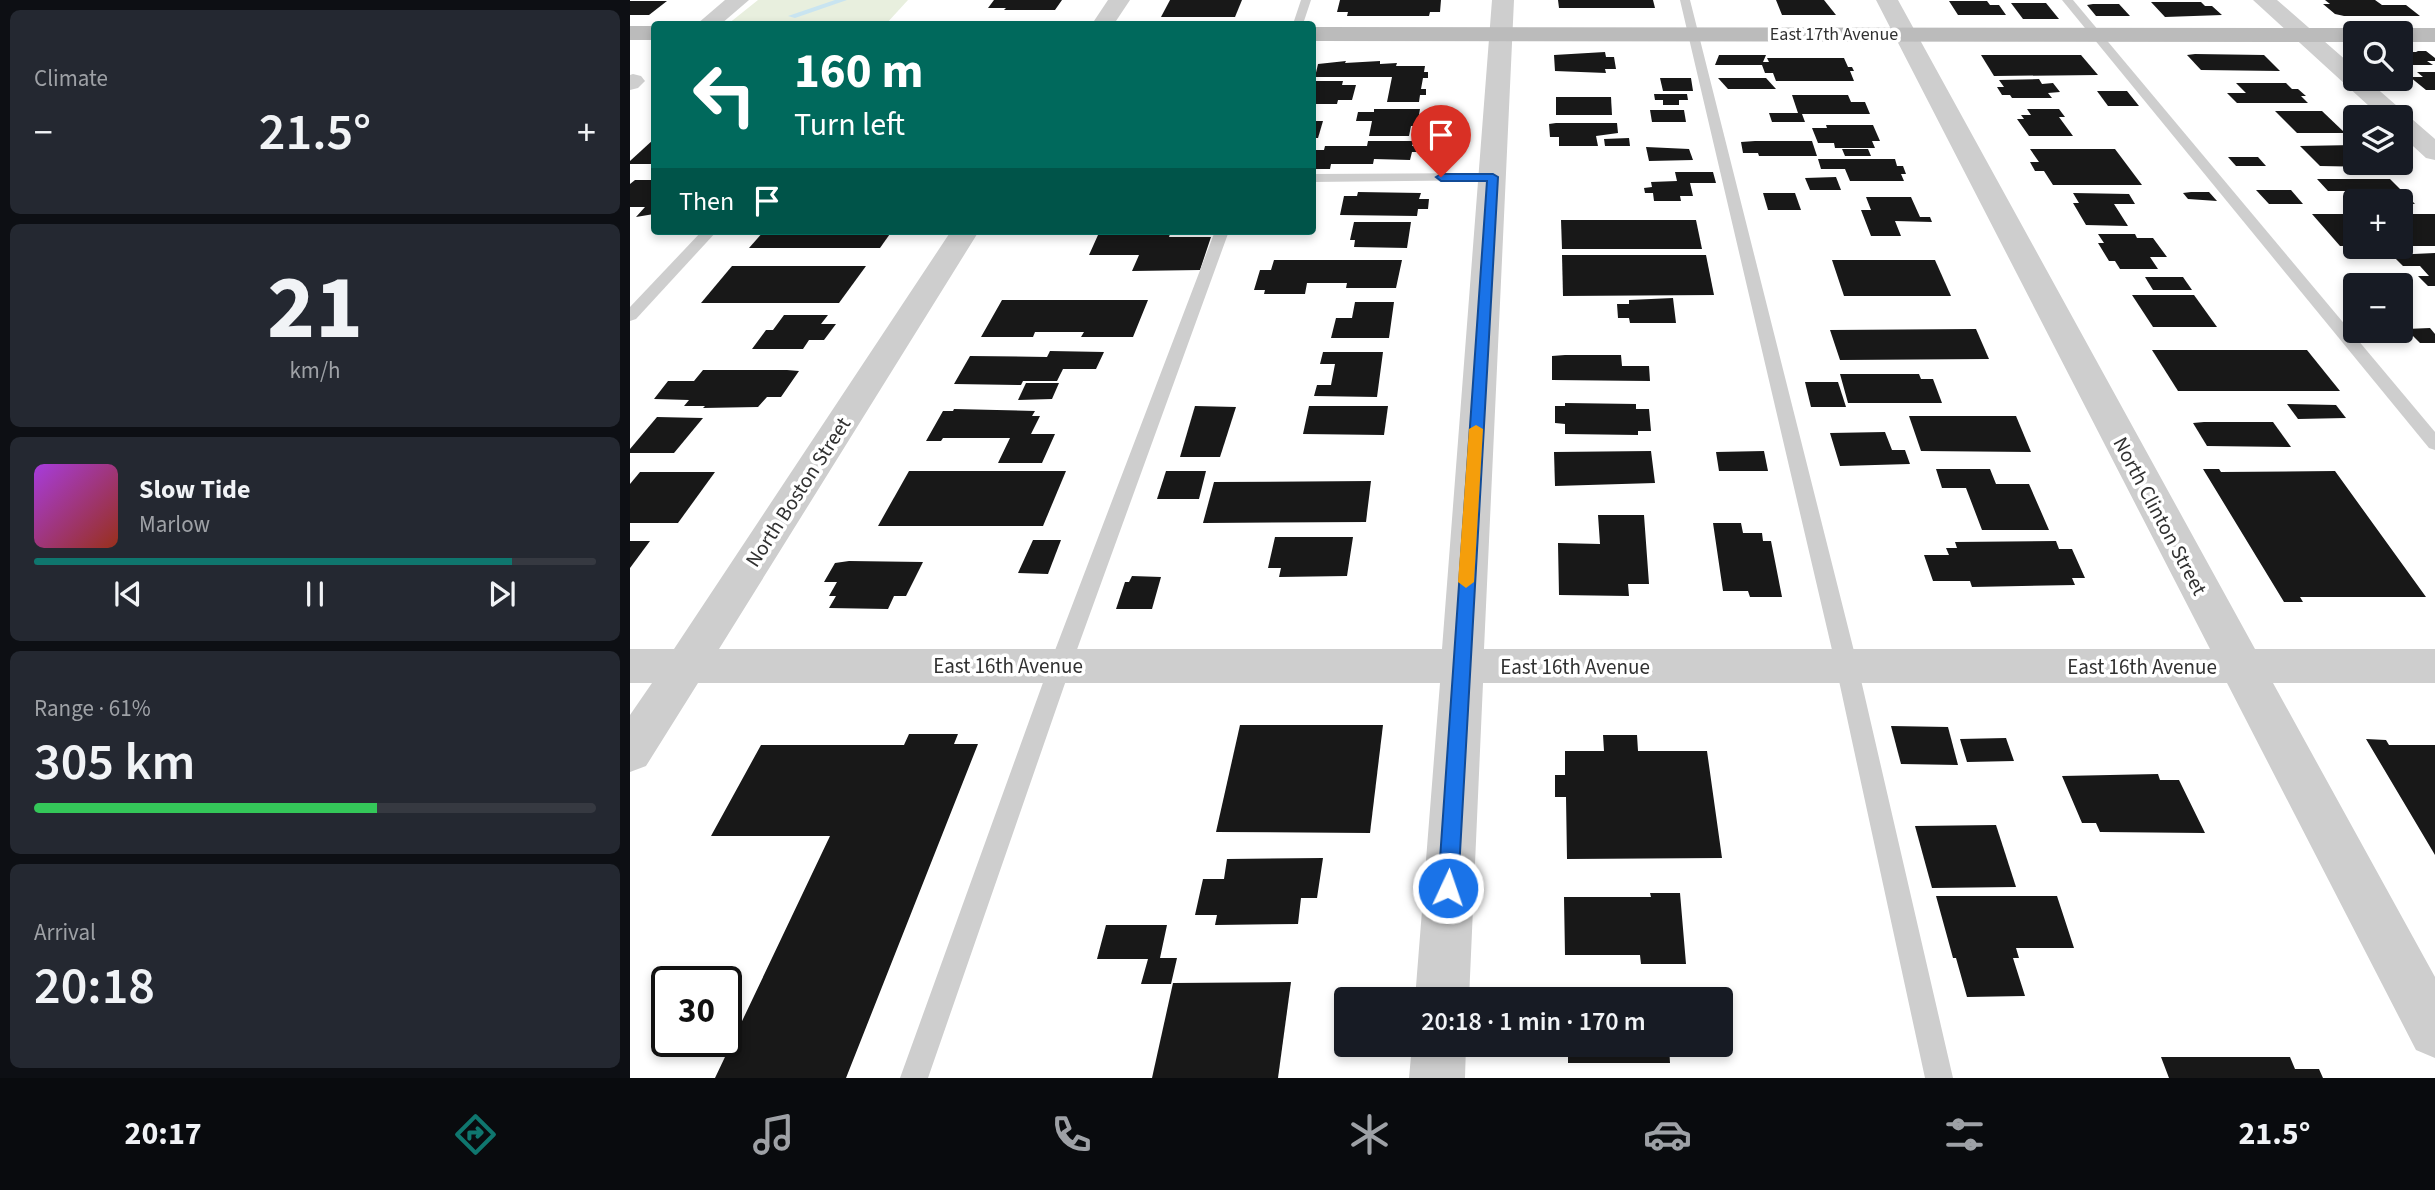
<!DOCTYPE html>
<meta charset="utf-8">
<style>
:root{--surface:#171b24;--page:#242831;--text:#f1f3f6;--muted:#9ea1a6;--line:#363941;--accent:#0f766e}
body{margin:0;font-family:"Source Sans 3",sans-serif;background:var(--page);color:var(--text);height:100vh;display:flex;flex-direction:column;font-size:26px;white-space:nowrap}
*{box-sizing:border-box;margin:0}
p{font-size:23px;color:var(--muted)}
.icon{flex:none;width:38px;height:38px;fill:none;stroke:currentColor;stroke-width:2;stroke-linecap:round;stroke-linejoin:round}
.map{position:relative;flex:1;overflow:hidden}
.sheet{display:flex;flex-direction:column;gap:10px;padding:10px;background:#0d0f14;width:630px}
.sheet>*{flex:none}
.guide{position:absolute;left:21px;top:21px;width:665px;height:214px;border-radius:7px;box-shadow:0 4px 10px #0003;background:#00695c;color:#fff;overflow:hidden}
.buttons{position:absolute;left:1713px;top:21px;display:grid;gap:14px}
.buttons a{display:grid;place-items:center;width:70px;height:70px;border-radius:7px;background:var(--surface);box-shadow:0 4px 10px #0003;font-size:35px}
.speed{position:absolute;left:21px;top:966px;display:flex;gap:14px;font-size:35px;font-weight:700;text-align:center}
.speed>*{display:grid;place-content:center;width:91px;height:91px;border-radius:50%;background:var(--surface);box-shadow:0 4px 10px #0003;line-height:1}
.speed .limit{border:4px solid #111;border-radius:10px;background:#fff;color:#111}
.pin{position:absolute;display:grid;place-items:center;width:60px;height:60px;color:#fff;margin:-72px -30px;border-radius:50% 50% 50% 0;rotate:-45deg;box-shadow:0 0 7px #0007}
.pin .icon{rotate:45deg}
.me{position:absolute;width:77px;margin:-38px;rotate:3deg;stroke-linejoin:round;filter:drop-shadow(0 0 5px #0008)}
.turn{display:flex;align-items:center;gap:24px;height:147px;padding:0 28px;font-size:32px}
.turn .icon{width:91px;height:91px;stroke-width:2.5}
.turn b{display:block;font-size:49px;line-height:60px}
.then{display:flex;align-items:center;height:66px;padding:0 28px;background:#0003;gap:14px;font-size:26px}
.big{font-size:52px;font-weight:600;line-height:1.1}
.sheet .card{flex:1;display:flex;flex-direction:column;justify-content:center;gap:10px;min-width:0;padding:0 24px;border-radius:10px;background:var(--page)}
.sheet .dial{align-items:center;gap:0}
.dial b{font-size:91px;line-height:1}
.song{display:flex;align-items:center;gap:21px}
.cover{width:84px;height:84px;border-radius:10px;background:linear-gradient(135deg,hsl(280 70% 55%),hsl(10 70% 35%))}
.played{height:7px;border-radius:4px;background:linear-gradient(90deg,var(--accent) 85%,var(--line) 85%)}
.keys{display:flex;justify-content:space-around;direction:ltr}
.heat{display:flex;justify-content:space-between;align-items:center;font-size:38px;direction:ltr}
.charge{height:10px;border-radius:5px;background:linear-gradient(90deg,#34c759 61%,var(--line) 0)}
.trip{position:absolute;left:704px;top:987px;width:399px;height:70px;border-radius:7px;background:var(--surface);box-shadow:0 4px 10px #0003;font-weight:600;line-height:70px;text-align:center}
.tabs{display:flex;height:112px;justify-content:space-around;align-items:center;background:#090b0e;color:var(--muted)}
.tabs .icon{width:49px;height:49px}
.tabs .active{color:var(--accent)}
.tabs b{font-size:32px;color:var(--text)}
main{display:flex;flex:1;min-height:0}
.map>svg:first-child{display:block}
.green{fill:#e8efde}
.lines{fill:none;stroke-linecap:round;stroke-linejoin:round}
.stream{fill:#c9e4f0;fill-rule:evenodd}
.building{fill:#181818}
.lane{fill:#cecece;fill-rule:evenodd}
.street{fill:#cecece;fill-rule:evenodd}
.secondary{fill:#bbb;fill-rule:evenodd}
.route{fill:#1a73e8;stroke:#114b97;stroke-width:2}
.slow{fill:#f59e0b}
.labels{text-anchor:middle;stroke-width:7;stroke-linejoin:round;paint-order:stroke}
.far-street-label{font-size:18px;fill:#313131;stroke:#fff}
.street-label{font-size:21px;fill:#313131;stroke:#fff}
</style>
<main>
<section class="sheet">
<div class="card"><p>Climate</p>
<div class="heat"><a>−</a><b class="big">21.5°</b><a>+</a></div>
</div>
<div class="card dial"><b>21</b><p>km/h</p></div>
<div class="card">
<div class="song"><i class="cover"></i><div><b>Slow Tide</b><p>Marlow</p></div></div>
<div class="played"></div>
<div class="keys"><svg class="icon" aria-label="previous" viewBox="0 0 24 24"><path d="M18 5L8 12l10 7zM5 5v14"/></svg><svg class="icon" aria-label="pause" viewBox="0 0 24 24"><path d="M8 5v14M16 5v14"/></svg><svg class="icon" aria-label="next" viewBox="0 0 24 24"><path d="M6 5l10 7-10 7zM19 5v14"/></svg></div>
</div>
<div class="card"><p>Range · 61%</p><b class="big">305 km</b><div class="charge"></div></div>
<div class="card"><p>Arrival</p><b class="big">20:18</b></div>
</section>
<div class="map">
<svg width="1805" height="1078" viewBox="0 0 1805 1078">
<rect width="100%" height="100%" fill="#fff"/>
<polygon class="green" points="128,0 278,0 256,24 98,24"/>
<g class="lines">
<polygon class="stream" points="205,0 217,0 165,18 158,16"/>
</g>
<g class="building">
<polygon points="364,0 432,0 425,10 374,10 376,8 358,8"/>
<polygon points="540,0 612,0 605,17 531,17"/>
<polygon points="710,0 811,0 810,12 800,12 799,16 717,16 718,12 707,12"/>
<polygon points="928,0 1023,0 1025,8 929,8"/>
<polygon points="1146,0 1194,0 1206,15 1152,15"/>
<polygon points="1695,0 1745,0 1752,5 1776,5 1790,16 1714,16 1705,14 1693,4 1700,4"/>
<polygon points="0,1 37,1 19,15 0,15"/>
<polygon points="1319,1 1357,1 1360,5 1369,5 1376,15 1328,15"/>
<polygon points="1521,2 1571,2 1575,6 1582,6 1592,15 1535,17"/>
<polygon points="1381,3 1416,3 1429,19 1393,19"/>
<polygon points="1463,4 1489,4 1500,16 1466,16 1457,5"/>
<polygon points="1786,51 1796,51 1805,58 1805,61 1797,61 1803,65 1771,65 1771,52 1788,52"/>
<polygon points="975,52 976,57 984,57 986,69 975,69 976,73 925,71 924,55"/>
<polygon points="1565,54 1634,55 1650,71 1571,70 1557,55"/>
<polygon points="1089,55 1136,55 1133,62 1139,62 1137,58 1214,58 1218,67 1222,67 1224,71 1220,71 1224,81 1146,81 1143,73 1135,73 1132,65 1085,65"/>
<polygon points="1351,55 1451,55 1468,75 1364,76"/>
<polygon points="716,61 715,63 750,61 750,64 767,63 766,66 795,66 794,72 798,72 798,78 793,78 791,89 796,89 796,95 790,95 789,102 757,102 762,77 685,77 688,64"/>
<polygon points="1787,72 1805,72 1805,90 1796,90 1780,77 1793,77"/>
<polygon points="1030,78 1061,78 1063,91 1033,91"/>
<polygon points="1088,78 1136,78 1146,89 1098,89"/>
<polygon points="1409,79 1412,84 1423,83 1430,92 1418,93 1422,98 1382,98 1380,95 1372,95 1367,87 1374,87 1369,80"/>
<polygon points="684,81 713,81 712,85 726,85 722,100 708,100 707,104 682,104"/>
<polygon points="1606,83 1656,83 1662,89 1668,89 1676,96 1671,96 1678,103 1607,103 1597,93 1616,93"/>
<polygon points="1467,91 1497,91 1509,106 1478,106"/>
<polygon points="1024,94 1057,94 1058,100 1049,100 1049,105 1033,105 1033,100 1025,100"/>
<polygon points="1162,95 1218,95 1221,102 1235,102 1240,114 1172,114 1175,122 1142,122 1139,113 1168,113"/>
<polygon points="926,97 981,97 982,115 926,115"/>
<polygon points="744,109 790,109 787,126 781,126 779,136 739,136 742,121 726,121 728,112 744,112"/>
<polygon points="1397,109 1429,109 1435,117 1429,117 1443,136 1399,136 1387,119 1394,119 1391,115 1401,115"/>
<polygon points="1020,110 1054,110 1056,122 1022,122"/>
<polygon points="1645,111 1692,111 1715,133 1667,133"/>
<polygon points="682,121 693,121 688,138 682,138"/>
<polygon points="926,123 987,123 988,133 966,136 968,146 929,146 929,137 920,137 919,124"/>
<polygon points="1196,125 1243,125 1250,141 1242,141 1245,148 1205,148 1204,143 1188,143 1182,128 1197,128"/>
<polygon points="999,138 1000,146 975,146 974,139"/>
<polygon points="24,139 24,164 0,164 0,161"/>
<polygon points="738,141 784,141 782,146 788,146 787,152 782,152 780,160 744,159 743,164 701,164 700,169 682,169 682,150 694,150 695,146 737,146"/>
<polygon points="1125,141 1182,141 1187,156 1129,156 1128,153 1113,153 1111,142"/>
<polygon points="1724,145 1726,163 1739,163 1743,167 1690,166 1670,146"/>
<polygon points="1016,147 1059,149 1063,160 1019,161"/>
<polygon points="1212,149 1238,149 1241,156 1215,156"/>
<polygon points="1400,149 1485,149 1512,185 1423,185 1414,171 1405,171 1400,162 1409,162"/>
<polygon points="1598,157 1628,157 1636,166 1606,166"/>
<polygon points="1188,159 1265,159 1267,166 1273,166 1276,174 1271,174 1274,181 1220,181 1215,169 1191,169"/>
<polygon points="1045,172 1083,172 1086,183 1060,183 1063,196 1050,196 1051,201 1024,201 1023,193 1015,193 1014,188 1022,187 1021,182 1047,181"/>
<polygon points="1206,177 1211,190 1180,190 1175,178"/>
<polygon points="1687,179 1760,179 1785,204 1728,201 1718,191 1698,191"/>
<polygon points="5,180 24,180 24,214 6,217 15,207 0,207 0,184"/>
<polygon points="1626,190 1661,190 1673,204 1639,204"/>
<polygon points="728,192 791,193 789,199 799,199 798,209 788,209 787,216 710,215 714,196 727,196"/>
<polygon points="1561,192 1579,192 1587,201 1558,199 1553,193"/>
<polygon points="1133,193 1165,193 1171,210 1138,210"/>
<polygon points="1443,193 1499,194 1505,204 1484,204 1498,226 1456,225 1443,203 1449,203"/>
<polygon points="1236,197 1281,197 1290,217 1300,217 1302,222 1265,221 1271,236 1241,236 1231,210 1241,210"/>
<polygon points="1682,214 1726,214 1726,246 1710,246"/>
<rect x="1771" y="214" width="34" height="32"/>
<polygon points="931,220 1066,220 1072,249 932,249"/>
<polygon points="724,222 781,222 777,248 724,247 725,240 720,240"/>
<polygon points="134,231 262,231 250,248 119,248"/>
<polygon points="540,234 539,237 581,237 570,270 502,271 509,255 459,255 468,235"/>
<polygon points="1468,234 1505,234 1507,238 1523,238 1537,257 1520,257 1528,269 1490,269 1485,261 1479,261 1468,243 1474,243"/>
<polygon points="1805,253 1805,286 1798,286 1788,276 1799,276 1790,266 1773,266 1762,255"/>
<polygon points="932,255 1076,255 1084,295 933,296"/>
<polygon points="644,260 772,260 766,288 716,288 717,283 677,283 675,294 634,294 635,290 624,290 630,270 641,270"/>
<polygon points="1202,260 1305,260 1321,296 1214,296"/>
<polygon points="102,266 236,266 209,303 71,303"/>
<polygon points="1515,277 1553,277 1562,290 1523,290"/>
<polygon points="1502,295 1564,295 1587,327 1523,327"/>
<polygon points="1043,298 1046,323 1000,323 999,318 988,318 987,304 999,304 999,300"/>
<polygon points="372,300 518,300 503,337 451,337 454,332 405,332 403,337 351,337"/>
<polygon points="725,302 764,302 759,338 701,338 706,318 722,318"/>
<polygon points="154,315 198,315 191,324 206,324 194,340 179,340 173,349 122,349 136,330 143,330"/>
<polygon points="1800,328 1805,334 1805,343 1790,343 1776,329"/>
<polygon points="1346,329 1359,359 1210,360 1200,330"/>
<polygon points="1522,350 1677,350 1710,391 1548,391"/>
<polygon points="420,351 474,352 466,369 433,369 427,381 393,381 391,385 324,384 340,356 417,357"/>
<polygon points="693,352 753,352 747,397 684,396 687,385 701,385 705,364 690,364"/>
<polygon points="935,355 991,355 992,366 1019,366 1020,381 922,380 922,356"/>
<polygon points="73,370 157,370 169,371 151,397 137,397 128,407 73,408 75,406 54,406 59,400 24,399 38,381 64,381"/>
<polygon points="1210,374 1289,374 1291,379 1303,379 1312,403 1218,403"/>
<polygon points="1175,382 1208,382 1216,407 1181,407"/>
<polygon points="396,383 429,383 422,399 388,400"/>
<polygon points="935,403 1006,404 1006,409 1019,409 1021,431 1008,431 1008,435 935,434 935,424 925,423 925,406 935,406"/>
<polygon points="1657,404 1706,405 1716,418 1668,419"/>
<polygon points="565,406 606,407 590,457 550,457"/>
<polygon points="679,406 758,406 754,435 673,434"/>
<polygon points="324,409 405,411 402,416 410,416 401,434 425,434 412,463 368,463 380,438 313,438 311,441 296,441 313,411 323,411"/>
<polygon points="1279,416 1386,416 1401,452 1291,451"/>
<polygon points="27,417 73,418 44,453 0,453 0,449"/>
<polygon points="1574,422 1643,422 1661,447 1577,446 1563,423"/>
<polygon points="1255,432 1262,450 1275,450 1280,464 1210,466 1200,433"/>
<polygon points="1021,451 1025,483 925,486 924,452"/>
<polygon points="1134,451 1138,471 1089,471 1086,452"/>
<polygon points="1306,469 1360,469 1366,484 1399,484 1419,530 1352,530 1336,488 1312,488"/>
<polygon points="1573,469 1589,469 1591,472 1705,471 1796,597 1670,597 1673,602 1654,602"/>
<polygon points="279,471 436,471 413,526 248,526"/>
<polygon points="536,471 576,471 569,499 527,499"/>
<polygon points="10,472 85,472 48,523 0,523 0,484"/>
<polygon points="741,481 736,522 573,523 584,482"/>
<polygon points="968,515 1014,515 1019,584 998,584 999,596 929,595 928,543 970,544"/>
<polygon points="1083,523 1111,523 1113,533 1132,533 1133,541 1141,541 1152,597 1120,597 1118,591 1093,591"/>
<polygon points="645,537 723,537 717,576 649,577 651,568 638,568"/>
<polygon points="403,540 431,540 418,574 388,573"/>
<polygon points="0,541 20,541 0,568"/>
<polygon points="1426,541 1429,549 1442,549 1455,578 1442,578 1445,585 1342,587 1340,581 1303,581 1294,555 1319,555 1316,548 1327,548 1325,542"/>
<polygon points="219,561 293,562 276,596 264,596 258,609 199,608 206,596 199,596 207,582 194,582 205,563"/>
<polygon points="502,576 531,577 522,609 486,609 495,582 499,582"/>
<polygon points="610,725 753,725 740,833 586,832"/>
<polygon points="1261,726 1318,727 1328,765 1271,764"/>
<polygon points="279,734 328,734 324,744 348,744 216,1078 85,1078 200,836 81,836 131,745 274,745"/>
<polygon points="973,735 1007,735 1008,751 1077,751 1092,858 937,859 936,797 925,797 925,775 935,775 935,751 974,751"/>
<polygon points="1376,738 1384,761 1337,762 1330,739"/>
<polygon points="1736,739 1756,740 1759,745 1805,745 1805,855"/>
<polygon points="1528,774 1530,780 1549,780 1575,833 1470,832 1466,823 1452,823 1432,776"/>
<polygon points="1366,825 1386,887 1302,888 1285,826"/>
<polygon points="693,858 687,898 671,898 668,924 585,925 587,915 565,915 573,879 594,879 597,859"/>
<polygon points="1020,893 1050,893 1056,964 1011,964 1010,955 935,955 934,897 1021,897"/>
<polygon points="1306,896 1427,896 1444,948 1386,948 1389,958 1383,958 1395,996 1337,997 1326,958 1323,958"/>
<polygon points="476,925 537,925 530,958 547,958 541,984 511,984 518,959 467,959"/>
<polygon points="661,982 648,1078 522,1078 543,983"/>
<polygon points="1065,996 1093,996 1098,1034 1090,1034 1090,999 1066,999"/>
<polygon points="933,1045 1039,1045 1040,1063 938,1063 938,1054 933,1054"/>
<polygon points="1531,1057 1660,1057 1665,1069 1689,1069 1693,1078 1539,1078"/>
</g>
<g class="lines">
<g class="lane">
<polygon points="671,0 681,0 673,24 663,24"/>
<polygon points="1050,0 1060,0 1228,667 1323,1078 1295,1078 1206,667"/>
<polygon points="1432,0 1443,0 1805,432 1805,450 1799,448"/>
<polygon points="863,173 870,177 868,180 682,182 682,174"/>
<polygon points="72,231 87,231 6,319 0,321 0,307"/>
<polygon points="585,231 599,231 441,666 298,1078 270,1078 419,666"/>
</g>
<g class="street">
<polygon points="95,0 119,0 91,24 67,24"/>
<polygon points="478,0 500,0 484,24 462,24"/>
<polygon points="862,0 884,0 854,649 1580,649 1246,0 1268,0 1625,649 1805,649 1805,683 1643,683 1805,977 1805,1058 1786,1050 1597,683 853,683 839,999 785,999 810,683 68,683 16,766 0,772 0,715 22,683 0,683 0,649 44,649 321,231 349,231 89,649 812,649"/>
<polygon points="1623,0 1647,0 1726,69 1726,79 1736,79 1805,139 1805,160 1796,158 1771,135 1771,117 1751,117"/>
<polygon points="3,74 11,76 15,81 8,88 0,90 0,75"/>
<polygon points="782,1045 836,1045 835,1078 779,1078"/>
</g>
<g class="secondary">
<rect x="0" y="26" width="24" height="14"/>
<polygon points="682,27 1726,28 1736,33 1726,33 1726,42 682,41"/>
<polygon points="1771,28 1805,28 1805,42 1771,42 1771,33 1761,33"/>
</g>
</g>
<polygon class="route" points="863,174 868,177 828,888 825,895 818,898 811,895 808,888 857,181 811,181 806,177 811,174"/>
<polygon class="slow" points="846,425 853,429 844,582 836,588 828,582 839,429"/>
<g class="labels">
<g class="far-street-label">
<text x="1204" y="40">East 17th Avenue</text>
</g>
<g class="street-label">
<text transform="translate(168 492) rotate(-57)" y="7">North Boston Street</text>
<text transform="translate(1530 516) rotate(62)" y="7">North Clinton Street</text>
<text x="378" y="673">East 16th Avenue</text>
<text x="945" y="674">East 16th Avenue</text>
<text x="1512" y="674">East 16th Avenue</text>
</g>
</g>
</svg>
<div class="buttons">
<a><svg class="icon" aria-label="search" viewBox="0 0 24 24"><circle cx="10" cy="10" r="6"/><path d="M15 15l6 6"/></svg></a>
<a><svg class="icon" aria-label="layers" viewBox="0 0 24 24"><path d="M12 4l9 5-9 5-9-5zM3 14l9 5 9-5"/></svg></a>
<a>+</a>
<a>−</a>
</div>
<div class="speed"><div class="limit">30</div></div>
<div class="pin" style="left:811px;top:177px;background:#d93025"><svg class="icon" aria-label="arrive" viewBox="0 0 24 24"><path d="M6 21V4h12l-3 4 3 4H6"/></svg></div>
<svg class="me" style="left:818px;top:888px" viewBox="-20 -20 40 40"><circle r="17" fill="#1a73e8" stroke="#fff" stroke-width="3"/><path d="M0-11L8 9 0 5-8 9z" fill="#fff"/></svg>
<div class="trip">20:18 · 1 min · 170 m</div>
<div class="guide">
<div class="turn"><svg class="icon" aria-label="left" viewBox="0 0 24 24"><path d="M17 20v-9H6M10 6l-5 5 5 5"/></svg><div><b>160 m</b>Turn left</div></div>
<div class="then">Then<svg class="icon" aria-label="arrive" viewBox="0 0 24 24"><path d="M6 21V4h12l-3 4 3 4H6"/></svg></div>
</div>
</div>
</main>
<nav class="tabs">
<b>20:17</b>
<svg class="icon active" aria-label="directions" viewBox="0 0 24 24"><path d="M12 3l9 9-9 9-9-9zM9 14v-3h6M13 9l2 2-2 2"/></svg>
<svg class="icon" aria-label="music" viewBox="0 0 24 24"><path d="M9 18V5l10-2v13"/><circle cx="6" cy="18" r="3"/><circle cx="16" cy="16" r="3"/></svg>
<svg class="icon" aria-label="phone" viewBox="0 0 24 24"><path d="M5 4h4l2 5-3 2q2 4 5 5l2-3 5 2v4C11 20 4 13 5 4z"/></svg>
<svg class="icon" aria-label="climate" viewBox="0 0 24 24"><path d="M12 3v18M4 7l16 10M4 17L20 7"/></svg>
<svg class="icon" aria-label="car" viewBox="0 0 24 24"><path d="M5 17H2v-5l4-1 3-4h7l3 4 3 1v5h-3M9 17h6M6 11h13"/><circle cx="7" cy="17" r="2"/><circle cx="17" cy="17" r="2"/></svg>
<svg class="icon" aria-label="filters" viewBox="0 0 24 24"><path d="M4 7h16M4 17h16"/><circle cx="9" cy="7" r="2"/><circle cx="15" cy="17" r="2"/></svg>
<b>21.5°</b>
</nav>
